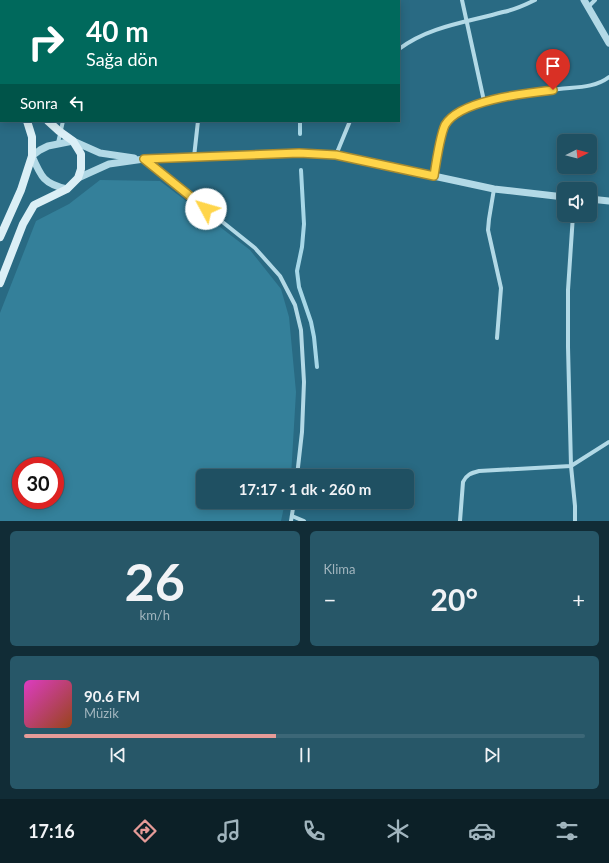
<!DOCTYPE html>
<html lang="tr">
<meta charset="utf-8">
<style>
:root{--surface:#1f5062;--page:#275768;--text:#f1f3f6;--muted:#a1b5be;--line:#3c6777;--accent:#e69b98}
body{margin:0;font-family:Lato,sans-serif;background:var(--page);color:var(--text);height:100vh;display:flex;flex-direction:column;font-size:15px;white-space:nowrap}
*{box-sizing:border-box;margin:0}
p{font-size:13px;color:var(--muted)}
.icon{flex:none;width:22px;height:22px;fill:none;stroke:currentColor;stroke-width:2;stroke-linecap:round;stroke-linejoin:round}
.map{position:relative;height:521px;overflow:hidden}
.sheet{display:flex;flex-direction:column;gap:10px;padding:10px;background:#112c36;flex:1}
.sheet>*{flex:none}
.hud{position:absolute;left:0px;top:0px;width:400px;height:122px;box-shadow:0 2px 10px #0003,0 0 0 1px var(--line);background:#00695c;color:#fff;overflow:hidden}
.needle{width:26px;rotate:84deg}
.controls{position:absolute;left:557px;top:134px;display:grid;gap:8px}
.controls a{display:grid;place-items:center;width:40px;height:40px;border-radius:6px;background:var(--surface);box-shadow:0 2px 10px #0003,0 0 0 1px var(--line);font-size:20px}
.speed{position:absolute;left:12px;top:457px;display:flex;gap:8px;font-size:20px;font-weight:700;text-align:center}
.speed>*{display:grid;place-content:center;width:52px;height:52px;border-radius:50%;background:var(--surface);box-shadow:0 2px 10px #0003,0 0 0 1px var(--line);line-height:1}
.speed .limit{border:6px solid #d22;background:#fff;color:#111}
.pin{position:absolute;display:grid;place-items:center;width:34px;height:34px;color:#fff;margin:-41px -17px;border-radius:50% 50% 50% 0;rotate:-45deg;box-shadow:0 0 4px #0007}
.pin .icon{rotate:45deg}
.me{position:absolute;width:44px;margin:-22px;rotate:309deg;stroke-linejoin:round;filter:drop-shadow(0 0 3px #0008)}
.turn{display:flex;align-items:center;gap:14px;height:84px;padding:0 20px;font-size:18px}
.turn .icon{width:52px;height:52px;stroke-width:2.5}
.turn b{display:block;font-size:28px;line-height:34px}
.then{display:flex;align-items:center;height:38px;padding:0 20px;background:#0003;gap:8px;font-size:15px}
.big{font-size:30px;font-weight:700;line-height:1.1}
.sheet .widget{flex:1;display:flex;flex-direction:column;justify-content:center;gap:6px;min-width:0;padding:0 14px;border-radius:6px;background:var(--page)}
.sheet .dial{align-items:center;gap:0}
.dial b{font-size:52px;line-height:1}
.song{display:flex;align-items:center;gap:12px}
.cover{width:48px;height:48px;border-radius:6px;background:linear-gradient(135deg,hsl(310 70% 55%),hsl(20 70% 35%))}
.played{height:4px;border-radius:2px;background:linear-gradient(90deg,var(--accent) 45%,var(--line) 45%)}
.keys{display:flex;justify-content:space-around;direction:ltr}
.heat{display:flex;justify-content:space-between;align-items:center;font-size:22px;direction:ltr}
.sheet .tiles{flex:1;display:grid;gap:10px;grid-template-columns:1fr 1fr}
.widget:last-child{grid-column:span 2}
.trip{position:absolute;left:196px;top:469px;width:218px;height:40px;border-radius:6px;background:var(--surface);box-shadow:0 2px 10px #0003,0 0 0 1px var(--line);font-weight:700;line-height:40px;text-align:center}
.tab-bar{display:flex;height:64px;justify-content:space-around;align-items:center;background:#0c2027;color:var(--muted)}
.tab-bar .icon{width:28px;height:28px}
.tab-bar .selected{color:var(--accent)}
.tab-bar b{font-size:18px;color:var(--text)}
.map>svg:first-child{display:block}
.green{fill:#34809a;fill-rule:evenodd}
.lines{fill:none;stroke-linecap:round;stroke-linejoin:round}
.stream{stroke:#a7d7e7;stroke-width:4}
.minor{stroke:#b2d9e6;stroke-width:4}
.tertiary{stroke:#b2d9e6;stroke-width:7}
.secondary{stroke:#dbeff6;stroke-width:8}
.route-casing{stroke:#a68a30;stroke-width:10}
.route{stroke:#ffd54a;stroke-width:7}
</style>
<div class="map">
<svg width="609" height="521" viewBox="0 0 609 521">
<rect width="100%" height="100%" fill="#296a83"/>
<path class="green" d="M100,180L160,181L250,250L281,289L289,317L296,392L291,476H203V502H285L281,521H0V313L36,221L69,204ZM21,466H55V500H21Z"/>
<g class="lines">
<g class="stream">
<polyline points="326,1 327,0"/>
<polyline points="300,121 300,134"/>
<polyline points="301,170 304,224 302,247 297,271 299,287 311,322 314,337 317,367"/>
</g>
<g class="minor">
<polyline points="183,0 184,1"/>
<polyline points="462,0 484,101"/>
<polyline points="209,1 210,0"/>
<polyline points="588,7 595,0"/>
<path d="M399,49C429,26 468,22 503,12C514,10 525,5 535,0"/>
<polyline points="58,143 63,121"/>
<polyline points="336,155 350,121"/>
<polyline points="194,157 198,121"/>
<polyline points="145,160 255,248 280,276 295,305 301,330 304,382 302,432 297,476"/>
<path d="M434,176L443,129C455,105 487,101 510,97C526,94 543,91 559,89C576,87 595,88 609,77"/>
<polyline points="494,189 489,219 488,230 501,288 497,338"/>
<polyline points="573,215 568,290 568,347 571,466 575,506 575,521"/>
<polyline points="292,516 304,521"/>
<polyline points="291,521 294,502"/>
<path d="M460,521L463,482C466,475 471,473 479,471L571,466L609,442"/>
</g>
<g class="tertiary">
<polyline points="584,0 609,43"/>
<polyline points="78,178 109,164 144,159 299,153 336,155 494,189 564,197"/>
<path d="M67,189C44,184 41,177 32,156L40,150L48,146L73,141L100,153L134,158"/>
<polyline points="590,199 609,201"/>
</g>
<g class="secondary">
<polyline points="0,11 1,15"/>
<polyline points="0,60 1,63"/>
<polyline points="0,237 21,190 32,156 32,137 27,121"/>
<polyline points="0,283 23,224 34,205 67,189 78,178 81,169 81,154 73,141 59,131 48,121"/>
</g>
</g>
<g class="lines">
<defs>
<path id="route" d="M206,209L144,159L299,153L336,155L434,176C436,163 440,136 445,125C459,100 526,93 553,90"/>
</defs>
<use href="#route" class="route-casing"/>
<use href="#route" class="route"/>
</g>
</svg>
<div class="controls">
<a><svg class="needle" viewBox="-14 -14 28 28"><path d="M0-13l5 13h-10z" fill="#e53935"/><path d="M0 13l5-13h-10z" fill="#a1b5be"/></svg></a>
<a><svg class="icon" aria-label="sound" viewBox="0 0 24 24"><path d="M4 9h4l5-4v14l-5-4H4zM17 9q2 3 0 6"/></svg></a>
</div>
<div class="speed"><div class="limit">30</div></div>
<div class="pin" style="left:553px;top:90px;background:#d93025"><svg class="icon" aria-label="arrive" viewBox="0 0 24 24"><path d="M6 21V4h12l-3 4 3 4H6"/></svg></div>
<svg class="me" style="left:206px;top:209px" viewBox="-20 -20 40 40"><circle r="19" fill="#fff"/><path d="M0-13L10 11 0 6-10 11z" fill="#ffd54a"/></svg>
<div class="trip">17:17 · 1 dk · 260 m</div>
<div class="hud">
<div class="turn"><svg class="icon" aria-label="right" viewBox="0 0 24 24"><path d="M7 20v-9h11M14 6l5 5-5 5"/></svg><div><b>40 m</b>Sağa dön</div></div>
<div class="then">Sonra<svg class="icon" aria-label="left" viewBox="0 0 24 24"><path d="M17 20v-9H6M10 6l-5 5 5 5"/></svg></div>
</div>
</div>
<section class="sheet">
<div class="tiles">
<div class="widget dial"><b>26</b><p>km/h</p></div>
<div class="widget"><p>Klima</p>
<div class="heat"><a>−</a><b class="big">20°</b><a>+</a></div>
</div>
<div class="widget">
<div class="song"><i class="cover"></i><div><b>90.6 FM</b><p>Müzik</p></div></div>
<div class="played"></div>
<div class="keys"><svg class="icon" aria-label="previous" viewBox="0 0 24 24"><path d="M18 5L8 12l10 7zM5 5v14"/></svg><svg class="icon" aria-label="pause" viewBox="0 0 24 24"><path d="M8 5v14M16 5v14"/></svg><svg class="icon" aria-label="next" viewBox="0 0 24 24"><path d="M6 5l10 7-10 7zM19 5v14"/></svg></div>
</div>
</div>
</section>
<nav class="tab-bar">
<b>17:16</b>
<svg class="icon selected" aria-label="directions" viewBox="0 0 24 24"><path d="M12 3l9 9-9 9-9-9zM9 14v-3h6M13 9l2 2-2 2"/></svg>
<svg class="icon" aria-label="music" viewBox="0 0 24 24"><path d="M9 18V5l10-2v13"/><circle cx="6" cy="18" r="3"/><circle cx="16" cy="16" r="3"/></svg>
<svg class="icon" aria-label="phone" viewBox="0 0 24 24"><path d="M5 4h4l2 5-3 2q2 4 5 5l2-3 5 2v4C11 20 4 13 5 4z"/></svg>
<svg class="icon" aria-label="climate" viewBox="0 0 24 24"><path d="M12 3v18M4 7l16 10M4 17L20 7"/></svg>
<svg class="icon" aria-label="car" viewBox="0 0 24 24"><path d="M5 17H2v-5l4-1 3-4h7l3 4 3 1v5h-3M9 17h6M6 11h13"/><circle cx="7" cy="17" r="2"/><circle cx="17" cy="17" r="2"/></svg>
<svg class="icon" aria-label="filters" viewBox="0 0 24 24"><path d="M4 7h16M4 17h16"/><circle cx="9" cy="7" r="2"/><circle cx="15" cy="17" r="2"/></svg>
</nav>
